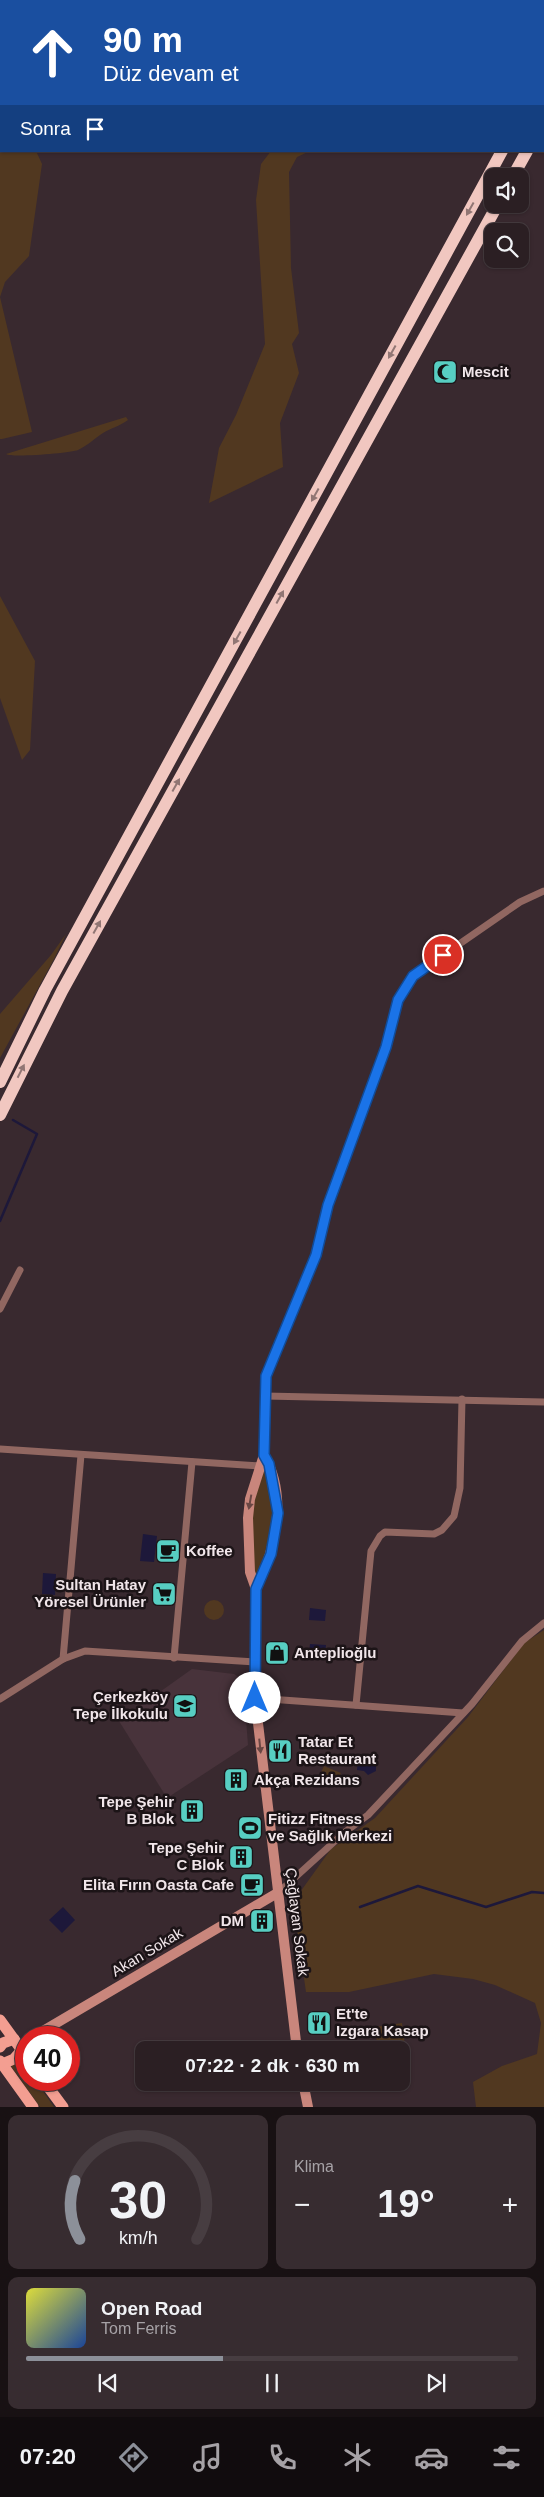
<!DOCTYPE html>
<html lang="tr">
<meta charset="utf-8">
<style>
:root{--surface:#2b1f23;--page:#372c30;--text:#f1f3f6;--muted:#a6a2a6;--line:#473d41;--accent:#8c9099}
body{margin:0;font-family:Arial,sans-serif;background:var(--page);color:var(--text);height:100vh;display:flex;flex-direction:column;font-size:19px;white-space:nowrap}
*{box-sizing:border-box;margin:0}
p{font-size:16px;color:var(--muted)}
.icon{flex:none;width:28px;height:28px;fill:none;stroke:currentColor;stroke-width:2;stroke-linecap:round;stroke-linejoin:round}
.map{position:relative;height:2107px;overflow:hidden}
.drawer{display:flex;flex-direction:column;gap:8px;padding:8px;background:#181113;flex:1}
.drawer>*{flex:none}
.top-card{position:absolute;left:0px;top:0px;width:545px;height:152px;box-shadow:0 1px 4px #0004,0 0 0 1px var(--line);background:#1a4fa0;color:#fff;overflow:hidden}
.fabs{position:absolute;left:484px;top:168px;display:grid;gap:10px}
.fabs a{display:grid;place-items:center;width:45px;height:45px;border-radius:10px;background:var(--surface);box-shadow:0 1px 4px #0004,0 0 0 1px var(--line);font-size:25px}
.speed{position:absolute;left:15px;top:2026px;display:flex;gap:10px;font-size:25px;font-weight:700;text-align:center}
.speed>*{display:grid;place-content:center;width:65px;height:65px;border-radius:50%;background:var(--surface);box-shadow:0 1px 4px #0004,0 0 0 1px var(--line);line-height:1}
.speed .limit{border:8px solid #d22;background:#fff;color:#111}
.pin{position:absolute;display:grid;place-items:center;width:42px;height:42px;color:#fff;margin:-21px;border:2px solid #fff;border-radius:50%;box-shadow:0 1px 5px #0007}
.me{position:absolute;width:55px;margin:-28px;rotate:0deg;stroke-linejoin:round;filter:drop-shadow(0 0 4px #0008)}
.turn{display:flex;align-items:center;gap:18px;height:105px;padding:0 20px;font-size:22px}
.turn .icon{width:65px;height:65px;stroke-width:2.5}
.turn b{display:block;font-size:35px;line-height:42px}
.then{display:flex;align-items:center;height:48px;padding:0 20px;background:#0003;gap:10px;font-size:19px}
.big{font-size:38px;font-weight:700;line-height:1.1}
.drawer .tile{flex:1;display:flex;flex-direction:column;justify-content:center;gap:8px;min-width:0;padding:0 18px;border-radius:10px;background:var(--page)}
.drawer .dial{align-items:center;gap:0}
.dial svg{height:130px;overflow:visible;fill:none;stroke:var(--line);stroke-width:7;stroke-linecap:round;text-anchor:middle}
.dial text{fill:var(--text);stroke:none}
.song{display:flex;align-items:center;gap:15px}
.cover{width:60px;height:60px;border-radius:8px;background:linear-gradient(135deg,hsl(60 70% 55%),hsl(220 70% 35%))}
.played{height:5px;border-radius:2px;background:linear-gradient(90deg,var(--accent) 40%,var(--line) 40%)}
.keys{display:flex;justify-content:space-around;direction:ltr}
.heat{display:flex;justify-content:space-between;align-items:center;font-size:28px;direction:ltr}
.drawer .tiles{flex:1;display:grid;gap:8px;grid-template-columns:1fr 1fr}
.tile:last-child{grid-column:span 2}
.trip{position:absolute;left:135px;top:2041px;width:275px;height:50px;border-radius:10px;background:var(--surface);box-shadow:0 1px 4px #0004,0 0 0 1px var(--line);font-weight:700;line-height:50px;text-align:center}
.tab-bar{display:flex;height:80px;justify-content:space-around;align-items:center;background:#110c0e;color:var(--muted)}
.tab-bar .icon{width:35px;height:35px}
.tab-bar .current{color:var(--accent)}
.tab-bar b{font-size:22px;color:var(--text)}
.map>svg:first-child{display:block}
.built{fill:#48333b}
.green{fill:#513820}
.water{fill:#1d183a}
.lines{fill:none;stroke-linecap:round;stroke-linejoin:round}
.stream{stroke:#1d183a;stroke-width:2.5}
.street{stroke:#916761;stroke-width:7}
.secondary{stroke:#c9867c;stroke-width:10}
.primary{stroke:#f39e91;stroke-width:11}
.highway{stroke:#f1c7c0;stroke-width:12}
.oneway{fill:#917674}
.oneway2{fill:#6a4744}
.route-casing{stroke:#114b97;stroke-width:12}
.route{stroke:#1a73e8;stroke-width:9}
.labels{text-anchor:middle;stroke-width:5;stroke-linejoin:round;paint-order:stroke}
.poi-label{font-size:15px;font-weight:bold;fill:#f1e6ea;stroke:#1c1417;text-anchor:start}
.street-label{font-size:15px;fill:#f1e6ea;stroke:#1c1417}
</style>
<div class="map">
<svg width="544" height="2107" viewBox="0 0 544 2107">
<rect width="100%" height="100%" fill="#39292f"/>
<polygon class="built" points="192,1669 234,1674 243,1680 248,1745 167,1798 119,1721"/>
<g class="green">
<polygon points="35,0 339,0 32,1"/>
<polygon points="0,16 1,151 36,151 42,164 29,256 5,282 0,297 32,432 2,439 0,439"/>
<polygon points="271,151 310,151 297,157 289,172 291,268 299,333 292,344 299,373 280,423 283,467 209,503 219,448 236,415 265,344 256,200 261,164"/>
<path d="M126,417L128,420C120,426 111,428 103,433C95,438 87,446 78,450C71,453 11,458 6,454Z"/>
<polygon points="0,596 35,661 30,750 22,760 0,698"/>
<polygon points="66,934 54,959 0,1058 0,1014 51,955"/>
<polygon points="266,1462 275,1517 259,1577 253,1576 251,1512"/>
<circle cx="214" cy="1610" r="10"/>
<polygon points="544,1630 544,2107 476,2107 473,2082 502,2066 537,2054 541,2023 535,2003 495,1985 473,1979 434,1974 349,1992 306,1992 293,1902 331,1849 375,1818 468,1717 524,1643"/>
<polygon points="324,1766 341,1773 335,1786 318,1779"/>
<polygon points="402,2023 406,2054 401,2054 401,2050 378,2050 375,2027"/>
<polygon points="20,2059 26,2067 26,2080 35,2080 54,2107 40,2107 11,2066"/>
</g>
<g class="water">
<polygon points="143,1534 157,1536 154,1562 140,1561"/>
<polygon points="43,1573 56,1574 55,1595 42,1594"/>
<polygon points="310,1608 326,1610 325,1621 309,1620"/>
<polygon points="310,1644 326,1645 325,1655 309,1653"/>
<polygon points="358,1760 376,1761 376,1771 368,1775 364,1771 357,1770"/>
<polygon points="63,1907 75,1920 62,1933 49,1920"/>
</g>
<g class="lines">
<g class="stream">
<polyline points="0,1221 37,1134 13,1120"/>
<polyline points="360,1907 418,1886 486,1907 532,1892 544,1893"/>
</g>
<g class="street">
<polyline points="0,1309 20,1270"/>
<polyline points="265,1396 544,1402"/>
<polyline points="0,1449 260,1466"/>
<polyline points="264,1455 266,1376 316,1255 328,1205 386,1047 398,1000 413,976 520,902 544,891"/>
<polyline points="174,1658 192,1462"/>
<polyline points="63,1659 81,1455"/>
<polyline points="255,1698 463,1713"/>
<polyline points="0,1699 63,1659 85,1651 255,1662"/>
<polyline points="356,1705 371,1551 380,1536 385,1532 434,1534 442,1530 454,1516 460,1488 462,1399"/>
<polyline points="279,1892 345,1832 368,1815 472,1704 522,1641 544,1623"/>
</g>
<g class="secondary">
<polyline points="264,1455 250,1499 248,1518 250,1572 256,1589 255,1698 297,2050"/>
<path d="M256,1589C276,1549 288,1496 264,1455"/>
<polyline points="31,2038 279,1892"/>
<polyline points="303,2082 308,2107"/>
</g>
<g class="primary">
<polyline points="0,2020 26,2056"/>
<polyline points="0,2047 3,2043 14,2039"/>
<polyline points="0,2061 33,2107"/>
<polyline points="2,2064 14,2059 22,2050"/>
<polyline points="43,2080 63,2107"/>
</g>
<g class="highway">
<polyline points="544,74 544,73"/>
<polyline points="513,176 527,151"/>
<polyline points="0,1082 45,990 502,151"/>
<polyline points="0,1115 62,991 498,204"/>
</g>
</g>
<defs><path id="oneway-solid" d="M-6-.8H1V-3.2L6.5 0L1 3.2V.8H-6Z" transform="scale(1.25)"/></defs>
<g class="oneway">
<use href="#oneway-solid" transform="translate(470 209) rotate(119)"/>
<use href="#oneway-solid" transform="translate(392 352) rotate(119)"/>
<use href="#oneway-solid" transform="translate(315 495) rotate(119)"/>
<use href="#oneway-solid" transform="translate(280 597) rotate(-61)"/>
<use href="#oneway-solid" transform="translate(237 638) rotate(119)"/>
<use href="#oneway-solid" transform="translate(176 785) rotate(-61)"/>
<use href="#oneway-solid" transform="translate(97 927) rotate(-61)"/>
<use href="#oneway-solid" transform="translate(21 1071) rotate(-63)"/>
</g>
<g class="oneway2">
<use href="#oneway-solid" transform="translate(250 1502) rotate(100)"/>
<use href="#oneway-solid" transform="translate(260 1746) rotate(84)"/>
</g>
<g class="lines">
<defs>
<polyline id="route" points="255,1698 256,1589 271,1554 278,1513 269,1464 264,1455 266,1376 316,1255 328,1205 386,1047 398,1000 413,976 443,955"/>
</defs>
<use href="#route" class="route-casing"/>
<use href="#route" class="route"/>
</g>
<defs>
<symbol id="mosque-square" viewBox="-11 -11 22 22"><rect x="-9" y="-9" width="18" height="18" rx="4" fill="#57cec2" stroke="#1c1417"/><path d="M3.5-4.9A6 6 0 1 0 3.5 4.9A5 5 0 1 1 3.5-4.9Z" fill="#111"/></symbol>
<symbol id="cafe-square" viewBox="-11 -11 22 22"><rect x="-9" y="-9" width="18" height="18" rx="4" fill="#57cec2" stroke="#1c1417"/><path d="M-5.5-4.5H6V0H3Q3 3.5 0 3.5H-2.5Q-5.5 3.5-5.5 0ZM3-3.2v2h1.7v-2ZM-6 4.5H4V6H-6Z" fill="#111"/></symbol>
<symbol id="supermarket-square" viewBox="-11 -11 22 22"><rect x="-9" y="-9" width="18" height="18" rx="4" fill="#57cec2" stroke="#1c1417"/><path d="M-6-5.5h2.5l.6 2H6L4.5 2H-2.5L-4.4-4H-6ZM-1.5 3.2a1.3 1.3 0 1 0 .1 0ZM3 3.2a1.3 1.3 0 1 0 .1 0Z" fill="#111"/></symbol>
<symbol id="shop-square" viewBox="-11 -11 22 22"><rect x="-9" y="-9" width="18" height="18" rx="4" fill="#57cec2" stroke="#1c1417"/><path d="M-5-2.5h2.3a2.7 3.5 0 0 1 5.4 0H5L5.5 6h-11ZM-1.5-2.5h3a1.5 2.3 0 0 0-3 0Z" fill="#111"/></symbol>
<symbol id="school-square" viewBox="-11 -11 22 22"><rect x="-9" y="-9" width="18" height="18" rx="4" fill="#57cec2" stroke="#1c1417"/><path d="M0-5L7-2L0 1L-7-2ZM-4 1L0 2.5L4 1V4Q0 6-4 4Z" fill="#111"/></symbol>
<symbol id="restaurant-square" viewBox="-11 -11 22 22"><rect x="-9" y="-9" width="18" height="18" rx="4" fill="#57cec2" stroke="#1c1417"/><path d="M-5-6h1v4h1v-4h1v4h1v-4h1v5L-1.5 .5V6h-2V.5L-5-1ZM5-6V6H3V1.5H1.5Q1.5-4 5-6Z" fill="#111"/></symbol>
<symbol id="building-square" viewBox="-11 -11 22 22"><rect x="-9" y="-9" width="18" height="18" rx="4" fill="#57cec2" stroke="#1c1417"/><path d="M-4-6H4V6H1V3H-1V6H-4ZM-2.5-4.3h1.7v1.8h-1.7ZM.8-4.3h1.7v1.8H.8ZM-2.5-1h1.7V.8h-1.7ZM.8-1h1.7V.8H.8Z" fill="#111"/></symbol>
<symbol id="stadium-square" viewBox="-11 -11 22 22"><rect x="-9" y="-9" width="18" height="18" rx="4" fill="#57cec2" stroke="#1c1417"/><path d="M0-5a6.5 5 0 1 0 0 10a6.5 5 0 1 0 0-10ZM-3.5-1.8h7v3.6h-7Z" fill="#111"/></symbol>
</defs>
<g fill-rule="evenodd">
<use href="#mosque-square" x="431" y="358" width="28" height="28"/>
<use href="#cafe-square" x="154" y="1537" width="28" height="28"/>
<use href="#supermarket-square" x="150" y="1580" width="28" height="28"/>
<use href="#shop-square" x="263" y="1639" width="28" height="28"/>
<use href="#school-square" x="171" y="1692" width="28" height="28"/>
<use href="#restaurant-square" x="266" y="1737" width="28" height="28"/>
<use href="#building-square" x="222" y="1766" width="28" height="28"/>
<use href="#building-square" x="178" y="1797" width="28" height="28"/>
<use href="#stadium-square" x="236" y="1814" width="28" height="28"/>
<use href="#building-square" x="227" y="1843" width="28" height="28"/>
<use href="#cafe-square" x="238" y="1871" width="28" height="28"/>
<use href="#building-square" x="248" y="1907" width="28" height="28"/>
<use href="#restaurant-square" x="305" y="2009" width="28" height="28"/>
</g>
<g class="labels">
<g class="poi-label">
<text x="462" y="377">Mescit</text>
<text x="186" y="1556">Koffee</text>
<text x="146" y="1590" text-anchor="end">Sultan Hatay<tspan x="146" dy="17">Yöresel Ürünler</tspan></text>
<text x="294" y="1658">Anteplioğlu</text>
<text x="168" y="1702" text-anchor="end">Çerkezköy<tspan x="168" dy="17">Tepe İlkokulu</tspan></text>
<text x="298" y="1747">Tatar Et<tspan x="298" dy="17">Restaurant</tspan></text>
<text x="254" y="1785">Akça Rezidans</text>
<text x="174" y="1807" text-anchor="end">Tepe Şehir<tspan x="174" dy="17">B Blok</tspan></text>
<text x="268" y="1824">Fitizz Fitness<tspan x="268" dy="17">ve Sağlık Merkezi</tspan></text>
<text x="224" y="1853" text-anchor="end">Tepe Şehir<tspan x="224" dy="17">C Blok</tspan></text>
<text x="234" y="1890" text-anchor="end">Elita Fırın Oasta Cafe</text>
<text x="244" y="1926" text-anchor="end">DM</text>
<text x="336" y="2019">Et'te<tspan x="336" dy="17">Izgara Kasap</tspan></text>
</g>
<g class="street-label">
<text transform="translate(297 1922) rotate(83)" y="5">Çağlayan Sokak</text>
<text transform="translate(147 1952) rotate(-31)" y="5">Akan Sokak</text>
</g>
</g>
</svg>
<div class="fabs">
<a><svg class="icon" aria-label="sound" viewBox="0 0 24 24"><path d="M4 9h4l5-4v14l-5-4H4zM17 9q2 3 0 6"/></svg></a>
<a><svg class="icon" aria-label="search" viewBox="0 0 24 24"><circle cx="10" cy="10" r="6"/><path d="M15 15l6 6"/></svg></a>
</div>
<div class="speed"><div class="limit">40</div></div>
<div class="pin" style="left:443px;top:955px;background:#d93025"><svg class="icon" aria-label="arrive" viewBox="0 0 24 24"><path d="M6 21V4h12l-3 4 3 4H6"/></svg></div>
<svg class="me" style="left:255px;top:1698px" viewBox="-20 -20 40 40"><circle r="19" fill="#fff"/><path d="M0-13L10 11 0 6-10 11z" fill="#1a73e8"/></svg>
<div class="trip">07:22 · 2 dk · 630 m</div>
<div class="top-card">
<div class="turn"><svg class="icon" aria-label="ahead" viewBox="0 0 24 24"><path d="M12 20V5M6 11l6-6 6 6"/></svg><div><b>90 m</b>Düz devam et</div></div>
<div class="then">Sonra<svg class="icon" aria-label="arrive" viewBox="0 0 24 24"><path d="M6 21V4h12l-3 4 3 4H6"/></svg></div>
</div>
</div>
<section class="drawer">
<div class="tiles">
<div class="tile dial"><svg viewBox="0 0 100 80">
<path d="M14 69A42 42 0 1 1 86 69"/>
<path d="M14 69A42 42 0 0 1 11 33" stroke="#8c9099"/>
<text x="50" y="56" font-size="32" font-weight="700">30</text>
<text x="50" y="72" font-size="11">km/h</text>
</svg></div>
<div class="tile"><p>Klima</p>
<div class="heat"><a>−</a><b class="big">19°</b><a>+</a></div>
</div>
<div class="tile">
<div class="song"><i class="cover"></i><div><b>Open Road</b><p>Tom Ferris</p></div></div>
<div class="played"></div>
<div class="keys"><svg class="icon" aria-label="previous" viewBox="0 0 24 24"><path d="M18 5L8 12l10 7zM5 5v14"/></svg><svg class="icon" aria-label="pause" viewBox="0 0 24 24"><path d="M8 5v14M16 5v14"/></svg><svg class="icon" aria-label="next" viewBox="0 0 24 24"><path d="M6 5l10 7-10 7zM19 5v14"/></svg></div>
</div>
</div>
</section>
<nav class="tab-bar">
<b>07:20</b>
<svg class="icon current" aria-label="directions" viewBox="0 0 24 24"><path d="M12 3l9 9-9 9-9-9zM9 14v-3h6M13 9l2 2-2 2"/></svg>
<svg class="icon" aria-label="music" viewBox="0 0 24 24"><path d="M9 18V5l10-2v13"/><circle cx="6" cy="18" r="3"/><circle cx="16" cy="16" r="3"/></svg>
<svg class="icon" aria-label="phone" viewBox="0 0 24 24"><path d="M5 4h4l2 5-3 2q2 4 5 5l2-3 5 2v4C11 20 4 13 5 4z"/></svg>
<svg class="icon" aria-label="climate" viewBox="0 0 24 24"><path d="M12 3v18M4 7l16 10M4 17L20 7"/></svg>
<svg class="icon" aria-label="car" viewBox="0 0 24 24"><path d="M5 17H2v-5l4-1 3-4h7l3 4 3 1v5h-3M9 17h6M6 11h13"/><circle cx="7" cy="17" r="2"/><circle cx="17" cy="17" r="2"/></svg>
<svg class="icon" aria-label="filters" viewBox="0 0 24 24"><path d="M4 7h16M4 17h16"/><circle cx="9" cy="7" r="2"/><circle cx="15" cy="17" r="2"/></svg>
</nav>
